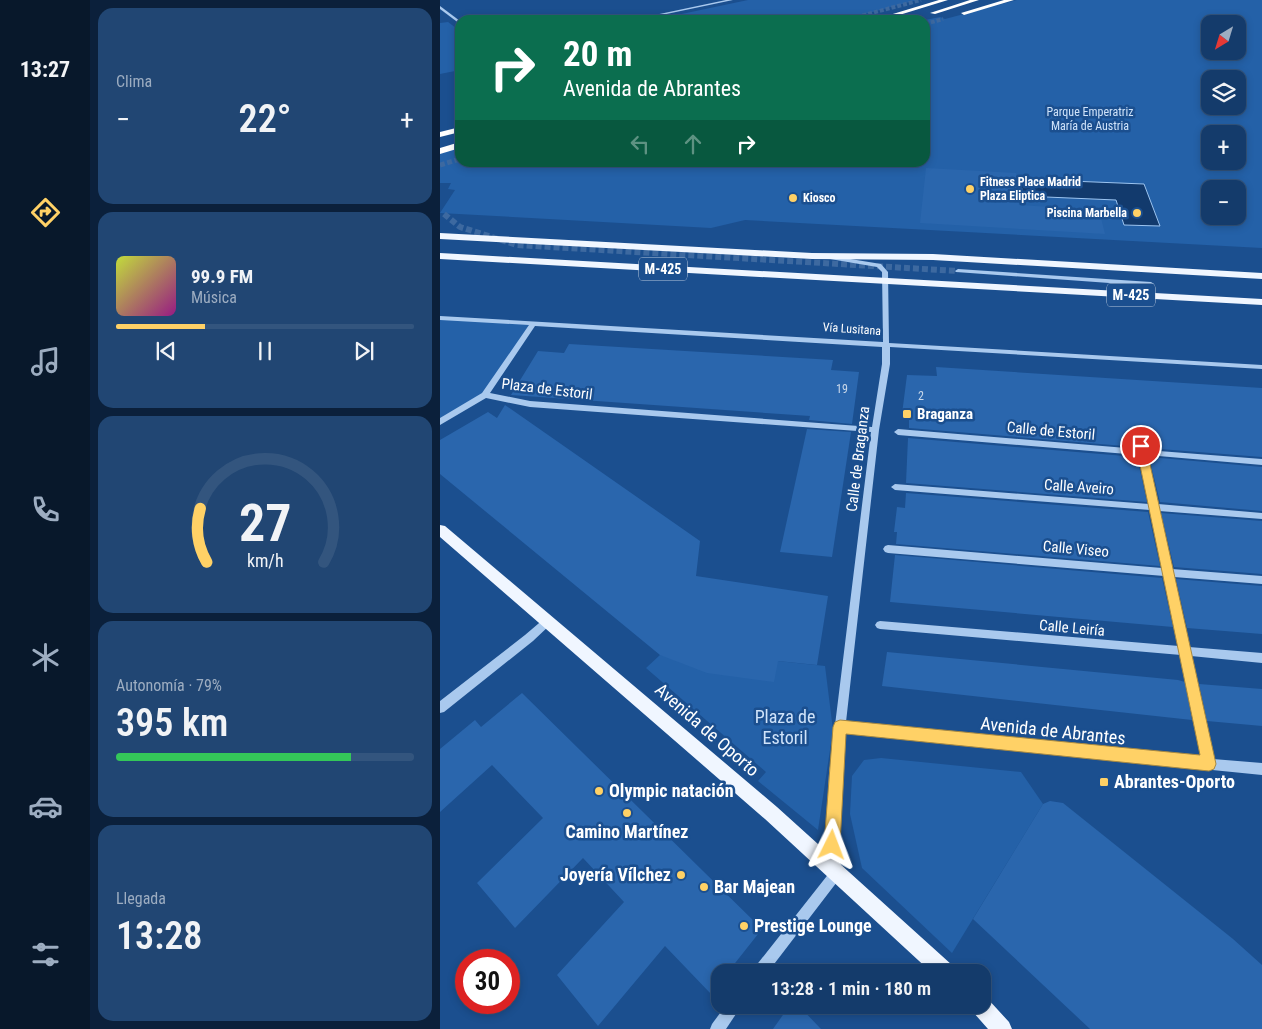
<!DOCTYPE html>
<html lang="es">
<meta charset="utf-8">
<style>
:root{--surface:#143b6b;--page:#214673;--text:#f1f3f6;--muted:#9dadc1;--line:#33557e;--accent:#ffd166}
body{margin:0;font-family:"Roboto Condensed",sans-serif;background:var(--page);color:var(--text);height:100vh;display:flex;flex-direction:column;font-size:19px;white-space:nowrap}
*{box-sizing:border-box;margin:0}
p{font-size:16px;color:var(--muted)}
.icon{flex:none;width:28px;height:28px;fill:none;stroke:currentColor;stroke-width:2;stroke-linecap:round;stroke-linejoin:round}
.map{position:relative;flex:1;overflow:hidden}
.details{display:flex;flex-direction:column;gap:8px;padding:8px;background:#0b203b;width:350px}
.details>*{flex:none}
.banner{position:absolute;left:15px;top:15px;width:475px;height:152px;border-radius:15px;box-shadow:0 2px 8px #0003,0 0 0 1px var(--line);background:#0b6e4f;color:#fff;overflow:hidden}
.needle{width:32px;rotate:218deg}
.fabs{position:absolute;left:761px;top:15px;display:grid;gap:10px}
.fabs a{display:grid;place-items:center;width:45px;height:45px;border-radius:10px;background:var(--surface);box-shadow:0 2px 8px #0003,0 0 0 1px var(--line);font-size:25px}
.speed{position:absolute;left:15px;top:949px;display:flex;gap:10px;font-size:25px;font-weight:700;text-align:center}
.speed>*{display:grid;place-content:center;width:65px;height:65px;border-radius:50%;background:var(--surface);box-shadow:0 2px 8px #0003,0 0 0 1px var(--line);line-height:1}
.speed .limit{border:8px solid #d22;background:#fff;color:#111}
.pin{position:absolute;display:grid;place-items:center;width:42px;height:42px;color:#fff;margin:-21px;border:2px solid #fff;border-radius:50%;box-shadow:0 1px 5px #0007}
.me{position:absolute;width:55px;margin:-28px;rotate:3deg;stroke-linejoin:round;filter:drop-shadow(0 0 4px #0008)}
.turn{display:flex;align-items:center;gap:18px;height:105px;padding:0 25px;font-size:22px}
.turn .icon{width:65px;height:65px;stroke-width:2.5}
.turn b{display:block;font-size:35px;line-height:42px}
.lanes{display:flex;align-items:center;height:48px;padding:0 25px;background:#0003;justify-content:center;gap:25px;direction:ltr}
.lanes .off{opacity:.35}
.big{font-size:38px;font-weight:600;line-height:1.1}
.details .card{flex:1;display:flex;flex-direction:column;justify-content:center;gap:8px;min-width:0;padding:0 18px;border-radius:15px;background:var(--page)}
.details .dial{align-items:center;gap:0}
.dial svg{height:130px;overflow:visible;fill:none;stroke:var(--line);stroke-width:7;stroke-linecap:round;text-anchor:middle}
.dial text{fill:var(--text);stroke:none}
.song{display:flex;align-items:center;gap:15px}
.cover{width:60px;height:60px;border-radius:8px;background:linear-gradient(135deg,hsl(70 70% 55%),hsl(310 70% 35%))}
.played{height:5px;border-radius:2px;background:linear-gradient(90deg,var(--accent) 30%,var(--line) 30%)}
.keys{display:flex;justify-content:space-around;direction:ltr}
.heat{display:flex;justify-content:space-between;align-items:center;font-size:28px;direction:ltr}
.charge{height:8px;border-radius:4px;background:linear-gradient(90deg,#34c759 79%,var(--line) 0)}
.trip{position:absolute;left:271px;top:964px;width:280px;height:50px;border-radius:15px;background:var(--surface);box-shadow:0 2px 8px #0003,0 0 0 1px var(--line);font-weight:600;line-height:50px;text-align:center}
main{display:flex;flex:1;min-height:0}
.dock{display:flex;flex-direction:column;width:90px;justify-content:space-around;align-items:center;background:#08182b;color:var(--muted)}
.dock .icon{width:35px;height:35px}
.dock .active{color:var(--accent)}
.dock b{font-size:22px;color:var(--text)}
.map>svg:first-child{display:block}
.green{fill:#2461a8;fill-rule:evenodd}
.water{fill:#123a6d;stroke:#9cc4f0}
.building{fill:#2a66ad}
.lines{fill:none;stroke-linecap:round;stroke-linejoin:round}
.minor-tunnel-far2{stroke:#3d69a0;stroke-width:4;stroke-dasharray:4 2;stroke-linecap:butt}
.minor-tunnel-far1{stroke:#3d69a0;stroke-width:5;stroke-dasharray:5 2.5;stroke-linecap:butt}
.minor-tunnel{stroke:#3d69a0;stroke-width:6;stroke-dasharray:6 3;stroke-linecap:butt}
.minor{fill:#a9c9ee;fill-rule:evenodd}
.major{fill:#f0f6ff;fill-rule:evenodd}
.highway{fill:#fff;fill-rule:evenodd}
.route{fill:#ffd166;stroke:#a68842}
.poi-dot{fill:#ffd166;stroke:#1b4f8f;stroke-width:2}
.labels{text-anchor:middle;stroke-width:5;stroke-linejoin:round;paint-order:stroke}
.far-park-label{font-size:12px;fill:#cfe3fa;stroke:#1b4f8f}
.far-poi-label{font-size:12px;font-weight:bold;fill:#fff;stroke:#1b4f8f;text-anchor:start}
.far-street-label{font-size:12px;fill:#fff;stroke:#1b4f8f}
.number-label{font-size:12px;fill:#cad9ea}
.shield{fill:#1b4f8f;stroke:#bbcadd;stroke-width:1}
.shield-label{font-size:14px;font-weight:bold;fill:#fff}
.street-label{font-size:15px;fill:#fff;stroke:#1b4f8f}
.poi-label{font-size:15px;font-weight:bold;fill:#fff;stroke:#1b4f8f;text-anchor:start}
.near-park-label{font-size:18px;fill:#cfe3fa;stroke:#1b4f8f}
.near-street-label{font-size:18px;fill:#fff;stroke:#1b4f8f}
.near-poi-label{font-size:18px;font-weight:bold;fill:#fff;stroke:#1b4f8f;text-anchor:start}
</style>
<main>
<nav class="dock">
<b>13:27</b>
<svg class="icon active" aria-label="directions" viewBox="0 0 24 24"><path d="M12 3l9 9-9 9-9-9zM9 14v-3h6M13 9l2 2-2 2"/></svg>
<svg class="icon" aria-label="music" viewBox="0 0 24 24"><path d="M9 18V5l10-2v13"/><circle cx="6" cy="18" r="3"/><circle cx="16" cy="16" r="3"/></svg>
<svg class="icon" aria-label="phone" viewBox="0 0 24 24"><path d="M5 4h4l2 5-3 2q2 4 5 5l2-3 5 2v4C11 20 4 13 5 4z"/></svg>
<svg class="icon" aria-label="climate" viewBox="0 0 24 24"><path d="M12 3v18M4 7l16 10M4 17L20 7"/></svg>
<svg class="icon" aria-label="car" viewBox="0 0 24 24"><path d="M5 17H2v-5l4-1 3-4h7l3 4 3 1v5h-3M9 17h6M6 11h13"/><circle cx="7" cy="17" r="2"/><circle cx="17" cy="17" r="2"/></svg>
<svg class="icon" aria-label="filters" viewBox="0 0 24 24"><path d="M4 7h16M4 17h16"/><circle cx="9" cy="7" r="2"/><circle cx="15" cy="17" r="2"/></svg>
</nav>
<section class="details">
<div class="card"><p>Clima</p>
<div class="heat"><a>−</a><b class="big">22°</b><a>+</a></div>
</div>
<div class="card">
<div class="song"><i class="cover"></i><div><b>99.9 FM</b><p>Música</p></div></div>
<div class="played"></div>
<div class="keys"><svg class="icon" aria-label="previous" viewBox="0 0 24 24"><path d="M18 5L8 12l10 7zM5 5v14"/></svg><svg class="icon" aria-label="pause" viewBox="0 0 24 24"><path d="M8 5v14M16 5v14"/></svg><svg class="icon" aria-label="next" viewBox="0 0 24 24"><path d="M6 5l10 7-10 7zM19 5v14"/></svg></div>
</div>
<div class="card dial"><svg viewBox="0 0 100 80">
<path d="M14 69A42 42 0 1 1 86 69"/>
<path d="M14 69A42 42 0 0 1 10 36" stroke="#ffd166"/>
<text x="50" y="56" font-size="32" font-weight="700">27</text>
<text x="50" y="72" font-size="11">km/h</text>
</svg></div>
<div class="card"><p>Autonomía · 79%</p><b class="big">395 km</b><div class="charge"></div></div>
<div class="card"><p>Llegada</p><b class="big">13:28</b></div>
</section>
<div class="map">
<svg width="822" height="1029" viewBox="0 0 822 1029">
<rect width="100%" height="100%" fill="#1b4f8f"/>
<g class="green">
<polygon points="308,0 477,0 403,20 213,20"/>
<path d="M577,0H822V248L305,220L271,228L0,213L15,190L8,189L11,183H0V153L20,148V162H485V20L500,17L505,19ZM770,24H798V51H770ZM770,79H798V106H770ZM770,134H798V161H770ZM770,189H798V216H770Z"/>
<polygon points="8,22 20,31 20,70 0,74 0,23"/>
<polygon points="0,318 93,324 45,395 0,422"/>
<polygon points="220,655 338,661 385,666 393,730 378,830 318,781 326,772 206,668"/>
<polygon points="441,758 581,772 603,804 512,953 422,868 410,814 412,776 424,760"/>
</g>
<polygon class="water" points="580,179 704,184 720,226 684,225 676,200 583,196"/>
<g class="building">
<polygon points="486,168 576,173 579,205 659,210 665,234 480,223"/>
<polygon points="129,344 393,360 391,370 419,372 412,424 369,420 370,416 71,395 98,351 124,353"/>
<polygon points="496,367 822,388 822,457 707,448 704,442 697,443 696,447 469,428 469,415 462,414 467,375 497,376"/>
<polygon points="65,405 260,541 256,576 388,596 377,665 338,661 334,682 267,673 220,655 0,474 0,440 48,412 57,418"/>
<polygon points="367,429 411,432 392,557 340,552"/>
<polygon points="468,438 697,457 707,502 466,483"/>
<polygon points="709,457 822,467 822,511 720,502"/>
<polygon points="466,493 708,512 720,566 456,544 457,532 454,532 457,507 465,508"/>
<polygon points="721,513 822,521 822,574 734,567"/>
<polygon points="455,555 722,578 733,627 450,602"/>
<polygon points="736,579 822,586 822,634 747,628"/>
<polygon points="447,652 738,680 745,682 752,720 442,686"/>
<polygon points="759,684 822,689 822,726 767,721"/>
<polygon points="82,693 322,929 288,972 280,972 280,982 271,994 225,946 158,1026 117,975 184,902 143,858 75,928 37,883 103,818 52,765 0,812 0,749 35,720 41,727"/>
<polygon points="610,801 623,803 793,939 822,965 822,1029 650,1029 533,919 603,804"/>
<polygon points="350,1005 358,1005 381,1029 333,1029"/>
</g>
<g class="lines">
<g class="minor-tunnel-far2">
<polyline points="405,20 481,0"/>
<polyline points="485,24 503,19"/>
</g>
<polyline class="minor-tunnel-far1" points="0,165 20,159"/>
<polyline class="minor-tunnel" points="4,214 20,227 77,245 518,271"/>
<g class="minor">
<polygon points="286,0 293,0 198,20 191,20"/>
<polygon points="0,6 20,21 20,24 0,9"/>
<path d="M392,256L441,264L448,272L449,343L822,365V369L450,347V364L439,430L406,722L762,757L741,655L440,629L437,628L435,625L437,622L440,621L739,646L724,576L448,553L445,552L443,549L445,546L448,545L722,568L710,510L455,490L451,487L455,484L709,504L699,455L458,435L454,432L458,429L698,449V444H704L706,450L822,459V465L707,455L718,504L822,513V519L719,511L732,569L822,576V584L734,577L749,647L822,653V663L751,656L773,759L822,763V775L405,733L401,774L398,845L402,874L400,878L328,972H313L315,967L390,872L386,845L389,774L431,432L90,407L46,398L0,425V418L42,393L89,325L0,320V316L443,342L442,272L437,267L390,259L389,258ZM95,326L442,347V364L432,427L90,401L50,393Z"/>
<polygon points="518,269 711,282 714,284 711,286 516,272 515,271"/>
<polygon points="108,617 111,618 113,621 111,624 93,641 4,712 0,713 0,701 85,635 105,618"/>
<polygon points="286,1005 302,1005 286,1029 270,1029 272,1024"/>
</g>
<g class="major">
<polygon points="0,233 372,253 493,254 822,273 822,279 493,260 372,259 0,239"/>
<polygon points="0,253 822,299 822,305 0,259"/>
<polygon points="0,525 5,526 337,807 512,965 514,972 491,972 325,819 0,537"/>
<polygon points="542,996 547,998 569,1022 572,1029 548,1029 533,1012 530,1005 542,1005"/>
</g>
<g class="highway">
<polygon points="499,0 508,0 443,20 433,20"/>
<polygon points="530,0 539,0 495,14 490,13"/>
<polygon points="564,0 574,0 524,15 521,13"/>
<polygon points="20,127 20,132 0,137 0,132"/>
<polygon points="20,142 20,148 0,154 0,148"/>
</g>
</g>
<polygon class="route" points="701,442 706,446 776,764 774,769 769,771 406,734 400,845 397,850 392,853 386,850 384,845 393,727 395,722 400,720 760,755 696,446"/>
<g class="poi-dot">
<circle cx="530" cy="189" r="5"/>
<circle cx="353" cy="198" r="5"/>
<circle cx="697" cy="213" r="5"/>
<rect x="462" y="409" width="10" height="10" rx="2.5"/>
<rect x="659" y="777" width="10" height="10" rx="2.5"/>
<circle cx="159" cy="791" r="5"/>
<circle cx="187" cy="813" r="5"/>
<circle cx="241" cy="875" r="5"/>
<circle cx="264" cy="887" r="5"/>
<circle cx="304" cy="926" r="5"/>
</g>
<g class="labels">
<g class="far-park-label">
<text x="650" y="116">Parque Emperatriz<tspan x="650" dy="14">María de Austria</tspan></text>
</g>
<g class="far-poi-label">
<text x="540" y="186">Fitness Place Madrid<tspan x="540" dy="14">Plaza Eliptica</tspan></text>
<text x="363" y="202">Kiosco</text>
<text x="687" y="217" text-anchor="end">Piscina Marbella</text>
</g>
<g class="far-street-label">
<text transform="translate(412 329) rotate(4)" y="4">Vía Lusitana</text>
</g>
<g class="number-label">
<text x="402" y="393">19</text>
<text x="481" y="400">2</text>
</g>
<g class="shield">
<rect x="199" y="257.5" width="48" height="23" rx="4"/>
<rect x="667" y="283.5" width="48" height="23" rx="4"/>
</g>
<g class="shield-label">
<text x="223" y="274">M-425</text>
<text x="691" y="300">M-425</text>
</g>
<g class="street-label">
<text transform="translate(107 389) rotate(7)" y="5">Plaza de Estoril</text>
<text transform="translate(611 431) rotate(5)" y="5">Calle de Estoril</text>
<text transform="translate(418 459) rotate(-83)" y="5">Calle de Braganza</text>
<text transform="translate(639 487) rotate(4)" y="5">Calle Aveiro</text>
<text transform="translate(636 549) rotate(5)" y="5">Calle Viseo</text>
<text transform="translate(632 628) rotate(5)" y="5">Calle Leiría</text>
</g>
<g class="poi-label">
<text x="477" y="419">Braganza</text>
</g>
<g class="near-park-label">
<text x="345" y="723">Plaza de<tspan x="345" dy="21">Estoril</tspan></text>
</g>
<g class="near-street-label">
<text transform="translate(267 730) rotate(41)" y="6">Avenida de Oporto</text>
<text transform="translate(613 731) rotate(6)" y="6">Avenida de Abrantes</text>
</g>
<g class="near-poi-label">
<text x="674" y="788">Abrantes-Oporto</text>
<text x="169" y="797">Olympic natación</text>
<text x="187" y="838" text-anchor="middle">Camino Martínez</text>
<text x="231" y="881" text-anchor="end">Joyería Vílchez</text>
<text x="274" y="893">Bar Majean</text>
<text x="314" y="932">Prestige Lounge</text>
</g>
</g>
</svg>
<div class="fabs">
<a><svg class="needle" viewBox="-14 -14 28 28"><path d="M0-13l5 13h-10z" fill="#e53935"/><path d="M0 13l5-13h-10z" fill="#9dadc1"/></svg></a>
<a><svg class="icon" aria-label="layers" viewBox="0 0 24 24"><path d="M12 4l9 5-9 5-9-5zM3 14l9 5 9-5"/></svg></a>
<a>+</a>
<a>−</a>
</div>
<div class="speed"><div class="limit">30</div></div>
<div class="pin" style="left:701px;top:446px;background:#d93025"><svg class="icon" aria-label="arrive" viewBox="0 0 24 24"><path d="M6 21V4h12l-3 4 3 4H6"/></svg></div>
<svg class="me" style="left:392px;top:845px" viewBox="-20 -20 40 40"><path d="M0-17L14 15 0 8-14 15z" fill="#ffd166" stroke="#fff" stroke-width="4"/></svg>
<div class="trip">13:28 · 1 min · 180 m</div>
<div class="banner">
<div class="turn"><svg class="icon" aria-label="right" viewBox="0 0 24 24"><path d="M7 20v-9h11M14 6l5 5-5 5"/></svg><div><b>20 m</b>Avenida de Abrantes</div></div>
<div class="lanes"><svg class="icon off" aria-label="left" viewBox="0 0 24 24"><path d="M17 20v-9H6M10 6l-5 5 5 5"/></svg><svg class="icon off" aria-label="ahead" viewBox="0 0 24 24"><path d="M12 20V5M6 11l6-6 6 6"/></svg><svg class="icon" aria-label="right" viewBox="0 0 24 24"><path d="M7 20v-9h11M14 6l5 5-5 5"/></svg></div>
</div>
</div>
</main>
